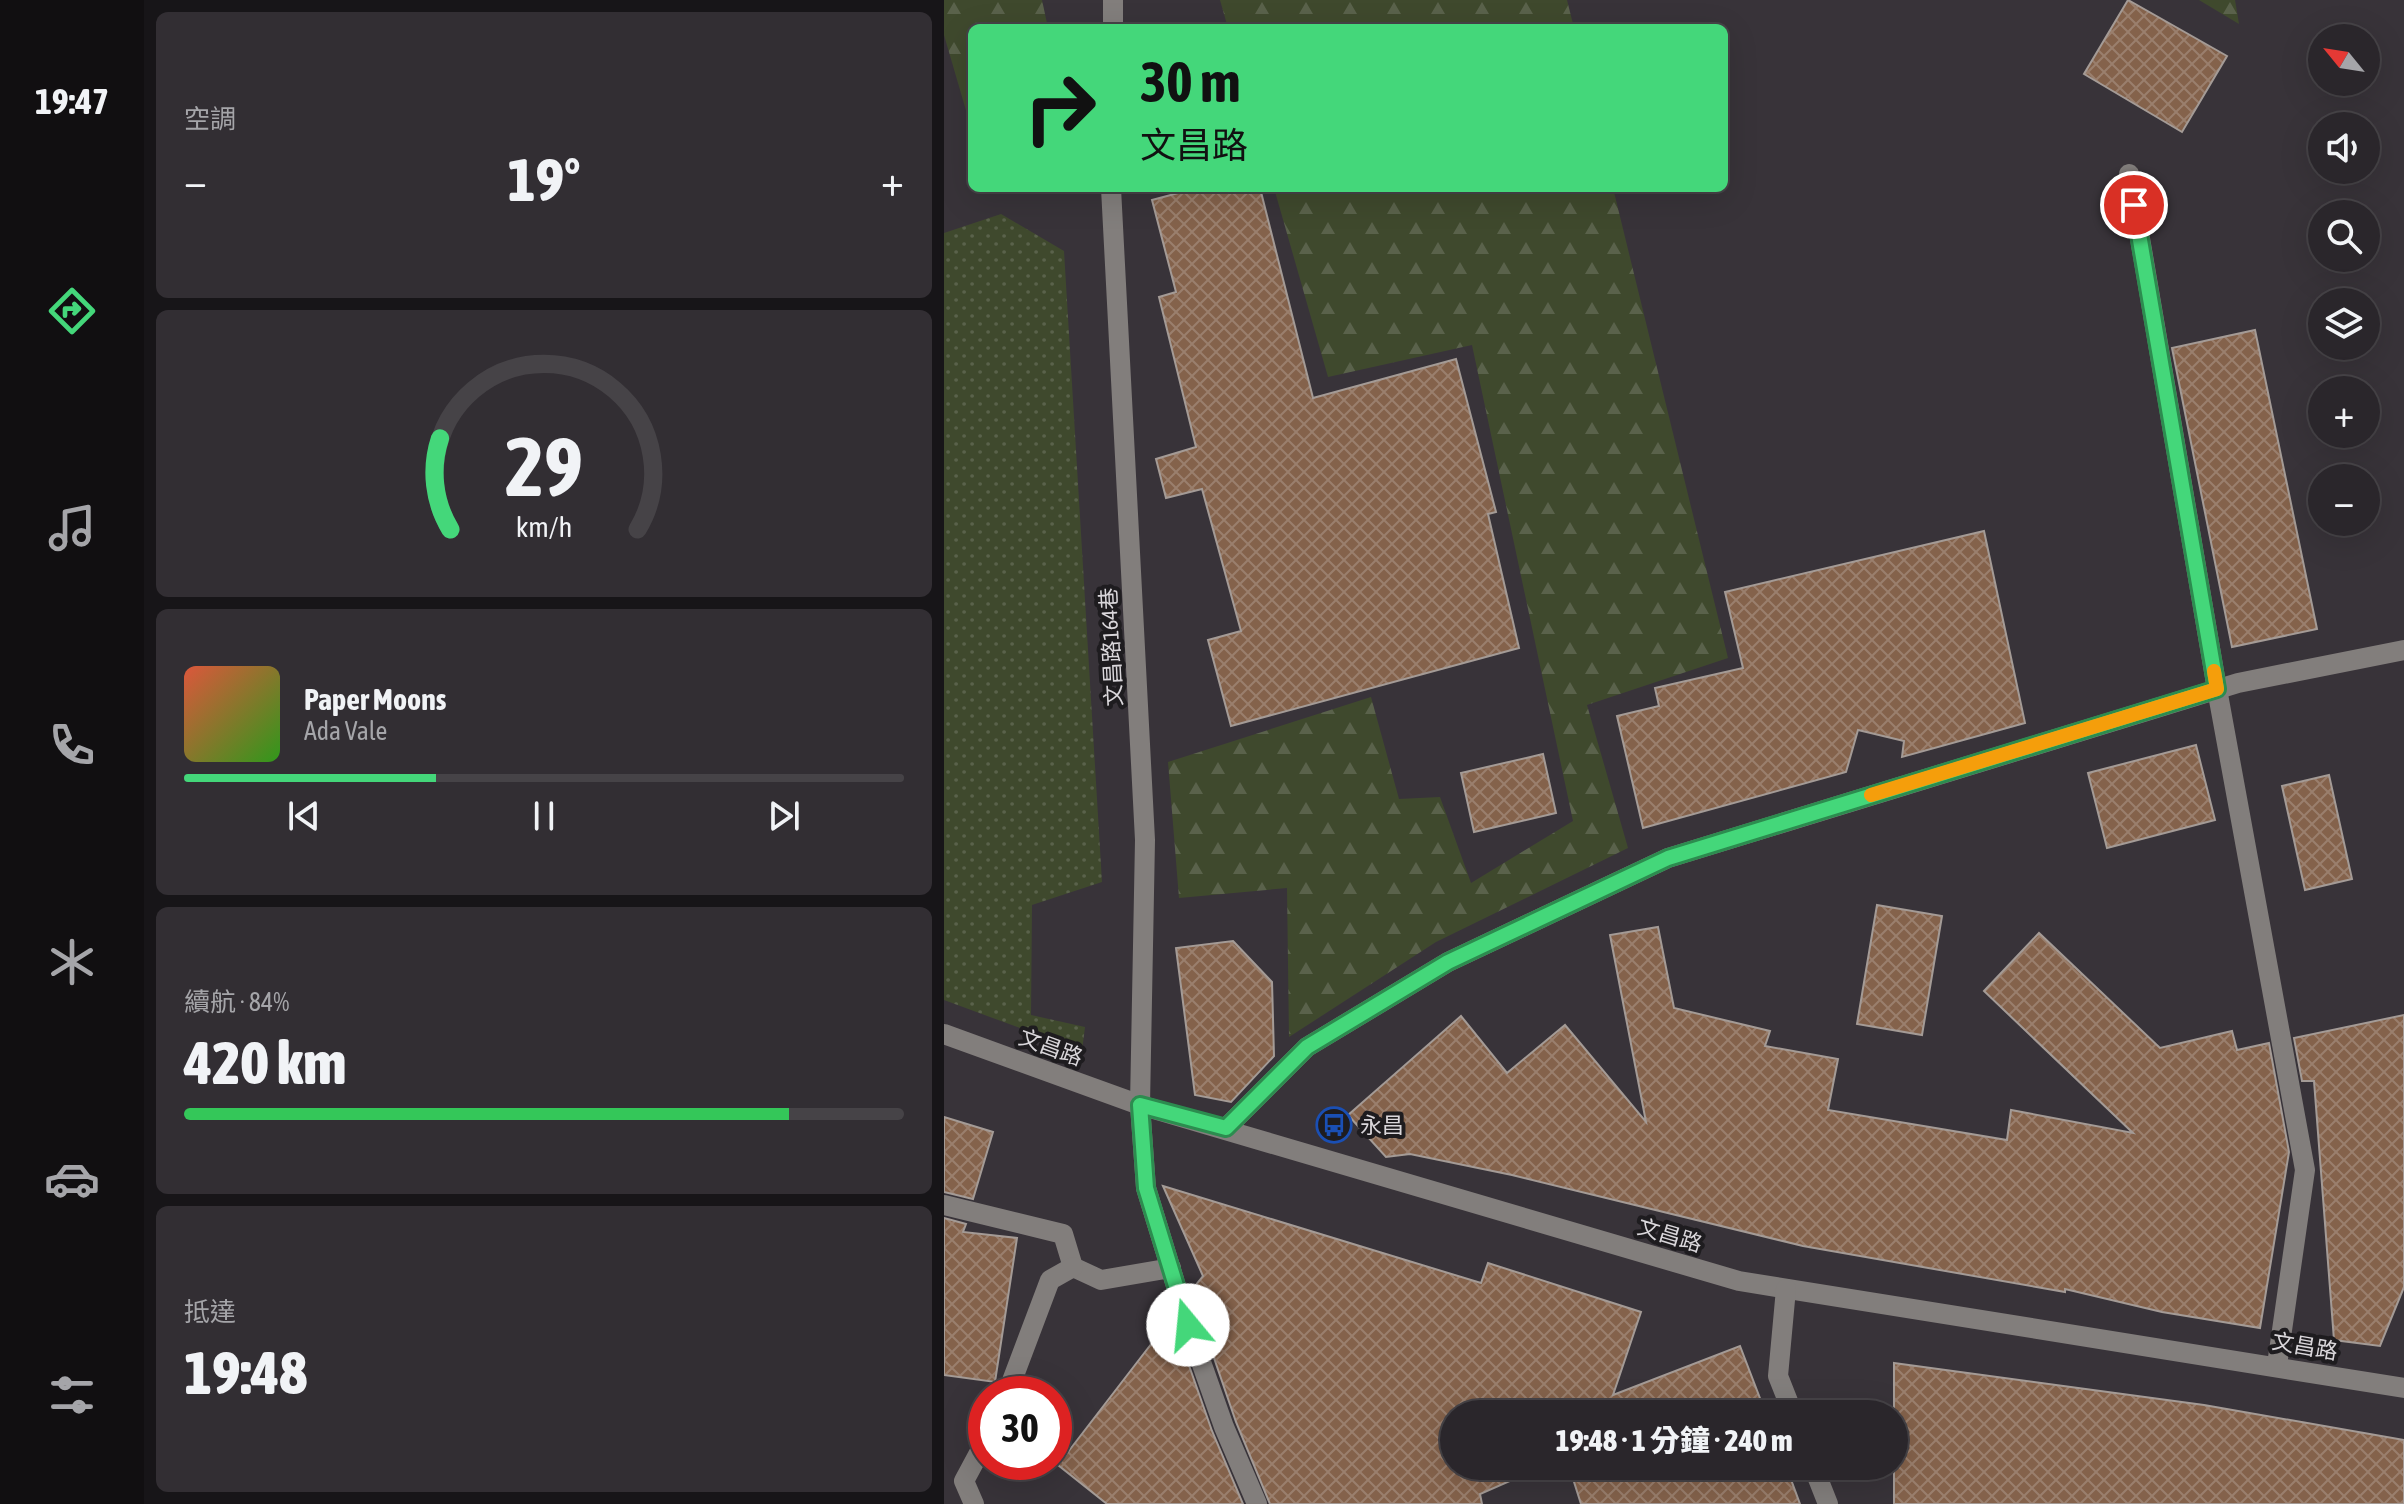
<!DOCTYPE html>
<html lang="zh-TW">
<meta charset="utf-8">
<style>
:root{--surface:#2a262b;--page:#322e33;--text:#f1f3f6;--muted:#a5a5a9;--line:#464347;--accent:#44d77a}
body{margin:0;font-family:"Asap Condensed","Noto Sans TC",sans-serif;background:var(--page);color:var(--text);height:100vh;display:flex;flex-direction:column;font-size:30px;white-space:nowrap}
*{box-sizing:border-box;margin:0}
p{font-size:26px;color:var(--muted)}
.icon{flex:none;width:44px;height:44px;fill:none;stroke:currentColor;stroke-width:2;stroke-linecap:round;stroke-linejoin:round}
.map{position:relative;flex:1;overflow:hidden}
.side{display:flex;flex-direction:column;gap:12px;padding:12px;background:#171518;width:800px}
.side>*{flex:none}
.banner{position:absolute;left:24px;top:24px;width:760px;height:168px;border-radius:12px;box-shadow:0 8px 32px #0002,0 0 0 2px var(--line);background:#44d77a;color:#111;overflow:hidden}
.needle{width:52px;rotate:300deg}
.fabs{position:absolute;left:1364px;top:24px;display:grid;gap:16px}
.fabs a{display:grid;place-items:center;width:72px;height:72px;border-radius:50%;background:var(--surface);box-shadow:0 8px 32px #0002,0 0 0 2px var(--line);font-size:40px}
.speed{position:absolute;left:24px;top:1376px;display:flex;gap:16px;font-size:40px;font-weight:700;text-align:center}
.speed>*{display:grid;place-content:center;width:104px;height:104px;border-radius:50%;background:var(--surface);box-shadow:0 8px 32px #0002,0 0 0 2px var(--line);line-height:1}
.speed .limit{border:12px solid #d22;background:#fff;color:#111}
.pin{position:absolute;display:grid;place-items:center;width:68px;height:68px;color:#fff;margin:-34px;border:4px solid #fff;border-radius:50%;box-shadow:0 2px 8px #0007}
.me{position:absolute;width:88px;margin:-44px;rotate:343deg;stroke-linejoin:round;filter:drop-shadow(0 0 6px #0008)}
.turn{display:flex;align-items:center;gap:28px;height:168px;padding:0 40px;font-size:36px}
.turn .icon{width:104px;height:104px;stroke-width:2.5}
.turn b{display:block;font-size:56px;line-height:68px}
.big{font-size:60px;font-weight:800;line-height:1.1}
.side .widget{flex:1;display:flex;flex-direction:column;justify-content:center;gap:12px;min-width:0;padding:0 28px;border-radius:12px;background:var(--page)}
.side .dial{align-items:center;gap:0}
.dial svg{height:208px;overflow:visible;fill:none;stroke:var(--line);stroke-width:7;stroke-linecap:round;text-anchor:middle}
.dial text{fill:var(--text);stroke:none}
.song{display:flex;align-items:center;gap:24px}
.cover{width:96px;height:96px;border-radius:12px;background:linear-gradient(135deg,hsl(10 70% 55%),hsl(110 70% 35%))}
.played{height:8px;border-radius:4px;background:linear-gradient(90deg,var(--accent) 35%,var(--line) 35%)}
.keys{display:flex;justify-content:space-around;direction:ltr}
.heat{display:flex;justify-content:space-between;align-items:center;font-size:44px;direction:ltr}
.charge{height:12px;border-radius:6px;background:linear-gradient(90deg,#34c759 84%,var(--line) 0)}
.trip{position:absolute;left:496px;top:1400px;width:468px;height:80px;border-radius:40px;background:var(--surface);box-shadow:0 8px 32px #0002,0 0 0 2px var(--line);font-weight:800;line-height:80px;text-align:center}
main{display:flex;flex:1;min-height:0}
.dock{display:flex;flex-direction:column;width:144px;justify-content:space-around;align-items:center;background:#110f11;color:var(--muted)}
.dock .icon{width:56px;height:56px}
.dock .active{color:var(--accent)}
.dock b{font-size:36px;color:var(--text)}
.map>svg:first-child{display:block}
.grass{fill:url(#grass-dots)}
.forest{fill:url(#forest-firs)}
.building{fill:url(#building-cross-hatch);stroke:#a49b96;stroke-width:2}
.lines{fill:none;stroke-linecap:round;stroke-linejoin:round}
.minor{stroke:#827e7c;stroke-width:20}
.route-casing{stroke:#2c8c4f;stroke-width:20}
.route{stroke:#44d77a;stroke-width:14}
.slow{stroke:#f59e0b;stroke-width:14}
.labels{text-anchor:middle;stroke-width:8;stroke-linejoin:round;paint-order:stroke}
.street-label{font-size:22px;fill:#dad7db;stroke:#1e1c1f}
.poi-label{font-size:22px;fill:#dad7db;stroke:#1e1c1f;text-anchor:start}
</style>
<main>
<nav class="dock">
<b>19:47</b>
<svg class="icon active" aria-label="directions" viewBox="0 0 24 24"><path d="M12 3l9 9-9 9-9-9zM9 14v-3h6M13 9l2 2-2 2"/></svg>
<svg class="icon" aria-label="music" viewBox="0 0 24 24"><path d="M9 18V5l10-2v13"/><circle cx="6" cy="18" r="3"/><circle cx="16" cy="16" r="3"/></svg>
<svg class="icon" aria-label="phone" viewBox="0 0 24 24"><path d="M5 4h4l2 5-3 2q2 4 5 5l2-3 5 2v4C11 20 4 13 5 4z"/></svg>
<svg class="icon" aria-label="climate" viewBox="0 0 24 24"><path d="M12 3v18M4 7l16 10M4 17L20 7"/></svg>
<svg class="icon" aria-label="car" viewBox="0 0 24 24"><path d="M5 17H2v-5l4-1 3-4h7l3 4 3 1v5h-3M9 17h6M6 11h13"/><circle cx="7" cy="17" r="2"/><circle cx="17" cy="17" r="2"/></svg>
<svg class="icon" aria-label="filters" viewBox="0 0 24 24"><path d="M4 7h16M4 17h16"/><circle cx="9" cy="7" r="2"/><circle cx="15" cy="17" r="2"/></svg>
</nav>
<section class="side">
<div class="widget"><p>空調</p>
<div class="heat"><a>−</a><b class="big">19°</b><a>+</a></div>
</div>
<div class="widget dial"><svg viewBox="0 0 100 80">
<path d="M14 69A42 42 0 1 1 86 69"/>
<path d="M14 69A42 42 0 0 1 10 34" stroke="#44d77a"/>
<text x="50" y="56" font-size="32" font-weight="700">29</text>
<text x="50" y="72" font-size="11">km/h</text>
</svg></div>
<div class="widget">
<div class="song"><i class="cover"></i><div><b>Paper Moons</b><p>Ada Vale</p></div></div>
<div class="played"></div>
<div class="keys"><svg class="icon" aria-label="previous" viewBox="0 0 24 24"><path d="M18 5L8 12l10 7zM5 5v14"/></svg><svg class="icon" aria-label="pause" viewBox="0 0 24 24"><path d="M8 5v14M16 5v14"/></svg><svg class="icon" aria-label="next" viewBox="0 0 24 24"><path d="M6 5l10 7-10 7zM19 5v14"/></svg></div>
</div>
<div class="widget"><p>續航 · 84%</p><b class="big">420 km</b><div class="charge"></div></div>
<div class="widget"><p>抵達</p><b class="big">19:48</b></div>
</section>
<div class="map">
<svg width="1460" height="1504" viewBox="0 0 1460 1504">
<defs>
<pattern id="grass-dots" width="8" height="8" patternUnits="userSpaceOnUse" patternTransform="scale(2)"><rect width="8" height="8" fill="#3f492d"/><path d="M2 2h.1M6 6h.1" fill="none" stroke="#5a624b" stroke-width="1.8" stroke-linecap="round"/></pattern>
<pattern id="forest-firs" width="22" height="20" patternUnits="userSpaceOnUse" patternTransform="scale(2)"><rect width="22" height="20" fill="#3f492d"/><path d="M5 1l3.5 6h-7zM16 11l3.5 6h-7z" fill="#5a624b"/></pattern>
<pattern id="building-cross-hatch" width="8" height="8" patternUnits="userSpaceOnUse" patternTransform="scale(2)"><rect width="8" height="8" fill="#84624b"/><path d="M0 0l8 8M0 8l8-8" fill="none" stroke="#9a7f6d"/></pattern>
</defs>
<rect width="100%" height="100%" fill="#383339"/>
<polygon class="grass" points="57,214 120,251 158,882 88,905 87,1015 141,1027 138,1051 0,1000 0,233"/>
<g class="forest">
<polygon points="0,0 98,0 104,28 28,28 28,131 0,35"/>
<polygon points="276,0 623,0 630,28 284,28"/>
<polygon points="1255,0 1291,0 1295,24"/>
<polygon points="330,188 669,188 784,658 643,705 684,848 492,942 345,1037 343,888 235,898 224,762 427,697 455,799 496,797 527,883 629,821 528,345 384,377"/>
</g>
<g class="building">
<polygon points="1184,0 1283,56 1238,132 1140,74"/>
<polygon points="253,188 316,188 369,398 512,359 552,512 544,514 575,648 287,726 264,640 297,631 258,489 222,498 212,459 252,447 215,297 232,292 208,200"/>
<polygon points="1311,330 1373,629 1288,647 1228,348"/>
<polygon points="1040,531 1081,723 958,757 960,741 914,730 902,772 699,828 673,716 715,706 711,688 799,668 781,592"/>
<polygon points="1252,745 1271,820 1163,848 1144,773"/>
<polygon points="599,754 612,813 530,832 517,773"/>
<polygon points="1385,775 1408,879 1361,890 1338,786"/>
<polygon points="933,905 998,916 978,1035 913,1024"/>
<polygon points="714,927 730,1008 826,1031 821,1046 894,1059 884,1110 1063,1140 1067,1110 1189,1133 1040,991 1095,933 1216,1048 1288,1031 1293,1050 1325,1043 1345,1152 1316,1328 1218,1312 1121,1289 1121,1292 859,1246 568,1175 466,1154 442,1157 404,1115 517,1016 563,1073 621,1025 702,1122 666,935"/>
<polygon points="289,941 328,982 330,1056 287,1102 251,1095 232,948"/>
<polygon points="1460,1015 1460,1287 1436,1346 1390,1340 1370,1081 1358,1081 1350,1038"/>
<polygon points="0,1117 49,1132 29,1199 0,1192"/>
<polygon points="219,1186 537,1283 544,1263 697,1312 669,1395 796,1346 822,1414 510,1414 510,1466 600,1466 536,1494 538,1504 326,1504 292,1422 247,1291 259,1276"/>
<polygon points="0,1218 22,1224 19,1232 73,1238 51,1382 0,1375"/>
<polygon points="228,1317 268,1431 299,1504 163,1504 114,1465"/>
<polygon points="950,1363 1260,1405 1460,1440 1460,1504 950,1504"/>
<polygon points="625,1466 842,1466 856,1504 637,1504"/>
</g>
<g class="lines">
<g class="minor">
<polyline points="169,28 169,0"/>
<polyline points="1185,174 1273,689 1361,1170 1333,1365"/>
<polyline points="167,188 201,840 196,1105 202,1188 244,1325 280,1427 313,1504"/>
<polyline points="0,1034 196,1105 795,1281 1460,1388"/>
<polyline points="282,1128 363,1047 504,962 724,858 1294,683 1460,650"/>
<polyline points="0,1205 119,1234 129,1267 157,1280 227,1268"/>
<polyline points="842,1289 834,1376 849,1414"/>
<polyline points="63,1394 106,1280 129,1267"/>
<polyline points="869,1466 884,1504"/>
<polyline points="30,1504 20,1481 42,1440"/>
</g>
</g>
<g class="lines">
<defs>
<polyline id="route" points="244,1325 202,1188 196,1105 282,1128 363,1047 504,962 724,858 1273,689 1190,205"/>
</defs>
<use href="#route" class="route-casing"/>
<use href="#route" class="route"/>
<polyline class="slow" points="927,795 1273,689 1270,671"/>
</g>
<defs>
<symbol id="bus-ring" viewBox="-11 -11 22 22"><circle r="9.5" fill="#1e1c1f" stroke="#1a4fb4" stroke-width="1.5"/><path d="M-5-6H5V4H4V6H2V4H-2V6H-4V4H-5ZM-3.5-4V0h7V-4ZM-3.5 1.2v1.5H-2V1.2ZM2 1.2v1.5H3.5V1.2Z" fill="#1a4fb4"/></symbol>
</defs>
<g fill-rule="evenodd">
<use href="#bus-ring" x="370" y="1105" width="40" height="40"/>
</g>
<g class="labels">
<g class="street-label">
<text transform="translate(167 647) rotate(-93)" y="8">文昌路164巷</text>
<text transform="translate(107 1047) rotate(20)" y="8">文昌路</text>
<text transform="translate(726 1235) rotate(17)" y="8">文昌路</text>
<text transform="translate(1361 1346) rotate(10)" y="8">文昌路</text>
</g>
<g class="poi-label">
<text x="416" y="1133">永昌</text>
</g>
</g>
</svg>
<div class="fabs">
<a><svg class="needle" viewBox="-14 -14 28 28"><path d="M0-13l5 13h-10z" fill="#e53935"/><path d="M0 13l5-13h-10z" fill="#a5a5a9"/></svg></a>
<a><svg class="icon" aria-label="sound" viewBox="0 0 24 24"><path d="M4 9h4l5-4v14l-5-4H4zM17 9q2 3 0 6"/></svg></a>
<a><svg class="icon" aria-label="search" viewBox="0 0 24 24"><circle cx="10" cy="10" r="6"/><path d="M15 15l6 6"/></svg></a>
<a><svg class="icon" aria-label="layers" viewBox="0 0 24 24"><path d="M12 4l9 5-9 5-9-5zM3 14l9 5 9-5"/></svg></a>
<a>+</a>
<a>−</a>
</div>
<div class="speed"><div class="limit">30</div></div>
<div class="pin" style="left:1190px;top:205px;background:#d93025"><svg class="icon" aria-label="arrive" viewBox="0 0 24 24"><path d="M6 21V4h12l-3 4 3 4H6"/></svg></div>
<svg class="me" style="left:244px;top:1325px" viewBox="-20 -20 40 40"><circle r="19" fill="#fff"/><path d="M0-13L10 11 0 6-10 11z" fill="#44d77a"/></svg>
<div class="trip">19:48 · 1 分鐘 · 240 m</div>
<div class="banner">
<div class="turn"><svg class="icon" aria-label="right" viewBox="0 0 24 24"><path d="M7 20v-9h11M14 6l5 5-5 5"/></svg><div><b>30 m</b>文昌路</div></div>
</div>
</div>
</main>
